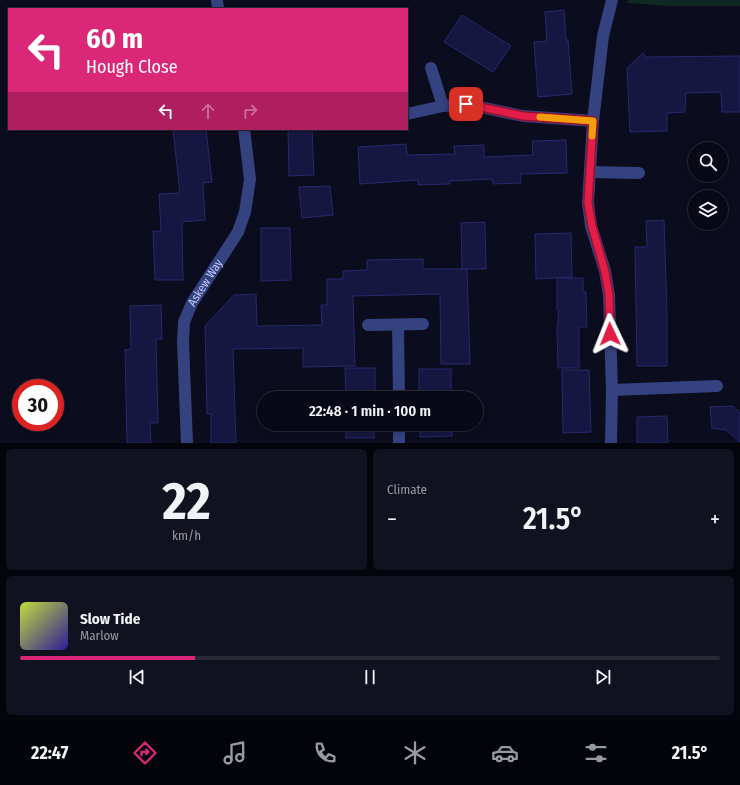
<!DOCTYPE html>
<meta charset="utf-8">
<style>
:root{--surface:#080916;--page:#11121f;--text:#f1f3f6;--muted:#989aa1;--line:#292a35;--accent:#db2777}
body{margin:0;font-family:"Fira Sans Condensed",sans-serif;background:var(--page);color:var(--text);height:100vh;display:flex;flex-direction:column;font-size:15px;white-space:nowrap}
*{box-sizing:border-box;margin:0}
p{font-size:13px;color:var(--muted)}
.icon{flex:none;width:22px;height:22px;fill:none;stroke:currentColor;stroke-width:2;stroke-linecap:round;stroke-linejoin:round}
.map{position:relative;height:443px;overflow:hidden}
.panel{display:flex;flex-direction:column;gap:6px;padding:6px;background:#04050c;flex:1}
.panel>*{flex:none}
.banner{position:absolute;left:8px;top:8px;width:400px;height:122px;border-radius:0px;box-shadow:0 2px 6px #0003,0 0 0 1px var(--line);background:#db2777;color:#fff;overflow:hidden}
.controls{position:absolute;left:688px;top:142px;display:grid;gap:8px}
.controls a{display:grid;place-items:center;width:40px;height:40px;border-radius:50%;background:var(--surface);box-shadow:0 2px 6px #0003,0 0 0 1px var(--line);font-size:20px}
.speed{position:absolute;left:12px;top:379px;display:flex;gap:8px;font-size:20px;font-weight:700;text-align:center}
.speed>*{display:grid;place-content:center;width:52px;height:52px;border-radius:50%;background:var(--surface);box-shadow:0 2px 6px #0003,0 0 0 1px var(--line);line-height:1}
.speed .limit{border:6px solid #d22;background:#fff;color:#111}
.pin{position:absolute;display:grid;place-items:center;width:34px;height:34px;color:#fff;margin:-17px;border-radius:8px;box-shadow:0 2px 6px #0006}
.me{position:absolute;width:44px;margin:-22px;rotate:358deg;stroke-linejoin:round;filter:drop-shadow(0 0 3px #0008)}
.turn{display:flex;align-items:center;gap:14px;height:84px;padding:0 12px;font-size:18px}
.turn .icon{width:52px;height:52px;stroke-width:2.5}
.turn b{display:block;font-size:28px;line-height:34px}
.lanes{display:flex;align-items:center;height:38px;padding:0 12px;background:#0003;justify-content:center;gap:20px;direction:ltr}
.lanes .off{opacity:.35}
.big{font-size:30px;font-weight:600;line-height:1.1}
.panel .card{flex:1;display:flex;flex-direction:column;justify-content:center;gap:6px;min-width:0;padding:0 14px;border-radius:6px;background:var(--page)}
.panel .dial{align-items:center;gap:0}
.dial b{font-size:52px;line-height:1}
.song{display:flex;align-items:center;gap:12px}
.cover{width:48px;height:48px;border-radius:6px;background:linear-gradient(135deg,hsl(70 70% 55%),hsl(250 70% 35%))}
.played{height:4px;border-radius:2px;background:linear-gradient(90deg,var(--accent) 25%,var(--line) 25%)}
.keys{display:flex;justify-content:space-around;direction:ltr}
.heat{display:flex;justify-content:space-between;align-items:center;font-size:22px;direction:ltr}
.panel .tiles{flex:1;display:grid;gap:6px;grid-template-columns:1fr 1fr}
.card:last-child{grid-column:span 2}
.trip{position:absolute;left:257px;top:391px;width:226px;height:40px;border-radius:20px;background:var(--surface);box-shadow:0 2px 6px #0003,0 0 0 1px var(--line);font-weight:600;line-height:40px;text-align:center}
.dock{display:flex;height:64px;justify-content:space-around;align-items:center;background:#030409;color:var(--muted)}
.dock .icon{width:28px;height:28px}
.dock .current{color:var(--accent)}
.dock b{font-size:18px;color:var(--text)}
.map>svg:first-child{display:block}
.green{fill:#0e2922}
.building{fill:#161740;stroke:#27296d}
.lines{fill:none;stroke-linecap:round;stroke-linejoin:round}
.minor{stroke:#344280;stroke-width:12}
.route-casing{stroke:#92132f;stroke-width:10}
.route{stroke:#e11d48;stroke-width:7}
.slow{stroke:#f59e0b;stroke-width:7}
.labels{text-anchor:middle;stroke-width:4;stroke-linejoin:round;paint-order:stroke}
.street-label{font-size:12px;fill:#c8ceff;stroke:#0b0c1e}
</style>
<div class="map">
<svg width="740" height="443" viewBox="0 0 740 443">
<rect width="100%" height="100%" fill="#0b0c1e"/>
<polygon class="green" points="628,0 740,0 740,6 668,6 627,3"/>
<g class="building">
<polygon points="564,10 566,40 568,40 572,94 538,97 534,42 547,41 545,12"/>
<polygon points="462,15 511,46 493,72 444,42"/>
<polygon points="643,53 646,57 740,56 740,112 722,112 721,92 686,93 685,112 667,113 667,131 630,132 627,68"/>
<polygon points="173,129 206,129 212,182 203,183 205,220 182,222 183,280 155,280 153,231 161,231 159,194 180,193"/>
<polygon points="288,129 312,129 314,175 289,176"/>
<polygon points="566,140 567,173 520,174 521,183 493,184 492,179 450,181 450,184 418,185 418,180 360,184 358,147 406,144 407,155 455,154 454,146 484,145 484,157 533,155 532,141"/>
<polygon points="330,186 333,215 302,218 299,187"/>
<polygon points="664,220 667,313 667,366 637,366 635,247 647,247 646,221"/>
<polygon points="485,222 486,269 462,269 461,223"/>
<polygon points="261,228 290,228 291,280 261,281"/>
<polygon points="571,233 572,277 536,279 535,234"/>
<polygon points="423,259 423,269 467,269 470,364 441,364 440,294 353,296 355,366 303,367 303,348 233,349 236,443 211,443 211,414 207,414 205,326 234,295 256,294 257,326 322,325 321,305 327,305 327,279 343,279 343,271 367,270 367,260"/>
<polygon points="557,278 583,278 583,292 586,292 587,327 579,327 579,368 558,368 557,330 559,310 557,310"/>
<polygon points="161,305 162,339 156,339 158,423 150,423 151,443 127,443 125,350 131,349 130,306"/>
<polygon points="345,368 375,368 375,398 346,398"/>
<rect x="419" y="369" width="32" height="29"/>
<polygon points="562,370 589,370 591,432 563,433"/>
<polygon points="733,406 740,413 740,442 726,430 712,428 710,407"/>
<polygon points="667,416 668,443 637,443 637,417"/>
<rect x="346" y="424" width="28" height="14"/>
<polygon points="420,424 452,424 452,436 420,437"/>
</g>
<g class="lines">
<g class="minor">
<polyline points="217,0 218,9"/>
<polyline points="431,68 443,106"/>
<polyline points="407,114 443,106 466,104 523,116 593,121"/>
<polyline points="590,172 639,173"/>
<polyline points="368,325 423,324"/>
<polyline points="398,325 399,398"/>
<polyline points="612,390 717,386"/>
<polyline points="399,424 399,443"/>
<path id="s1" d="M187,443L183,342L184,322L192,303L238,232L245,212L250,179L244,129"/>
<polyline points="611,443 612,390 609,295 605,271 591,226 588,203 593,121 603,36 612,0"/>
</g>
</g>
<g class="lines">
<defs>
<polyline id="route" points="466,104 523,116 593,121 588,203 592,226 605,272 609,295 610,334"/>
</defs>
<use href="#route" class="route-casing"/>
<use href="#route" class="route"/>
<polyline class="slow" points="540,117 593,121 592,136"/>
</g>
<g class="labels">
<g class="street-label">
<text dy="4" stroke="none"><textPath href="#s1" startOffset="166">Askew Way</textPath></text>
</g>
</g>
</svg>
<div class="controls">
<a><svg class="icon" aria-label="search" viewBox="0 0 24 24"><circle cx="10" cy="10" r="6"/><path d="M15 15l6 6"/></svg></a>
<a><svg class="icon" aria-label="layers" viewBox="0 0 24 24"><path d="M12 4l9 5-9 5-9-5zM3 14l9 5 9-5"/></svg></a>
</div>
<div class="speed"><div class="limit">30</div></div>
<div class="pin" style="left:466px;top:104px;background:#d93025"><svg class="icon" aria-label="arrive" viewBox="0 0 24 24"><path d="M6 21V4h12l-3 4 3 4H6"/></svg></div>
<svg class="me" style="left:610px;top:334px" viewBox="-20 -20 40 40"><path d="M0-17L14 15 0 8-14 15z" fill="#e11d48" stroke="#fff" stroke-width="4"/></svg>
<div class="trip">22:48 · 1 min · 100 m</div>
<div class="banner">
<div class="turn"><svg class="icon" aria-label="left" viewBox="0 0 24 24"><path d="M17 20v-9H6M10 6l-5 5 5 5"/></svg><div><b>60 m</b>Hough Close</div></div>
<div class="lanes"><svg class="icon" aria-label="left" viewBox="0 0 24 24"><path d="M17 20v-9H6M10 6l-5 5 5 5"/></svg><svg class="icon off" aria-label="ahead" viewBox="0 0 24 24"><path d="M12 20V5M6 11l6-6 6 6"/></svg><svg class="icon off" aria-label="right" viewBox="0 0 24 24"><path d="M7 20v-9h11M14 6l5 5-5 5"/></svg></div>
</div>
</div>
<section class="panel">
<div class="tiles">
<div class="card dial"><b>22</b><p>km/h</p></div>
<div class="card"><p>Climate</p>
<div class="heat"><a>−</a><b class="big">21.5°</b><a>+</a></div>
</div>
<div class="card">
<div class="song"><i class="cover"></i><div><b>Slow Tide</b><p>Marlow</p></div></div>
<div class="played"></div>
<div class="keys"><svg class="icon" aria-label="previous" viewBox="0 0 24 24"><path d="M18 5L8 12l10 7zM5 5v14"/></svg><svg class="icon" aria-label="pause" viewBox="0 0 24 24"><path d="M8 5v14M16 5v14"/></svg><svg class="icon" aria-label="next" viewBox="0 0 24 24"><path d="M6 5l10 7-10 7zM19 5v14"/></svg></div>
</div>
</div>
</section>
<nav class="dock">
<b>22:47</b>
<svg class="icon current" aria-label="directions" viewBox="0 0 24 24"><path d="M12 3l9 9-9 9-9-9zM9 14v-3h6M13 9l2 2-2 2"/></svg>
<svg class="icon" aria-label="music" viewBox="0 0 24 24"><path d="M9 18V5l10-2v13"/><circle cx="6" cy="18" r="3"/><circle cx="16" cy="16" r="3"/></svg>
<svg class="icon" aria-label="phone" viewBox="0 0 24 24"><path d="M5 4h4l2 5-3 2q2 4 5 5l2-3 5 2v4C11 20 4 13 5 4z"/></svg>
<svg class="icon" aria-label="climate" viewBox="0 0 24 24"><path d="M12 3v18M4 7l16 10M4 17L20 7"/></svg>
<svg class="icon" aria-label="car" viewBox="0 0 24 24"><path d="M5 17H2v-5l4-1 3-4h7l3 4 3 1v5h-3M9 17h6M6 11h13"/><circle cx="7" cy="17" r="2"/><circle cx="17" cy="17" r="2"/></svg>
<svg class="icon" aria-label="filters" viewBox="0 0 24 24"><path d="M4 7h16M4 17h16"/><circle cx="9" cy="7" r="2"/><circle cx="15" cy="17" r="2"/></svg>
<b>21.5°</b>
</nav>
